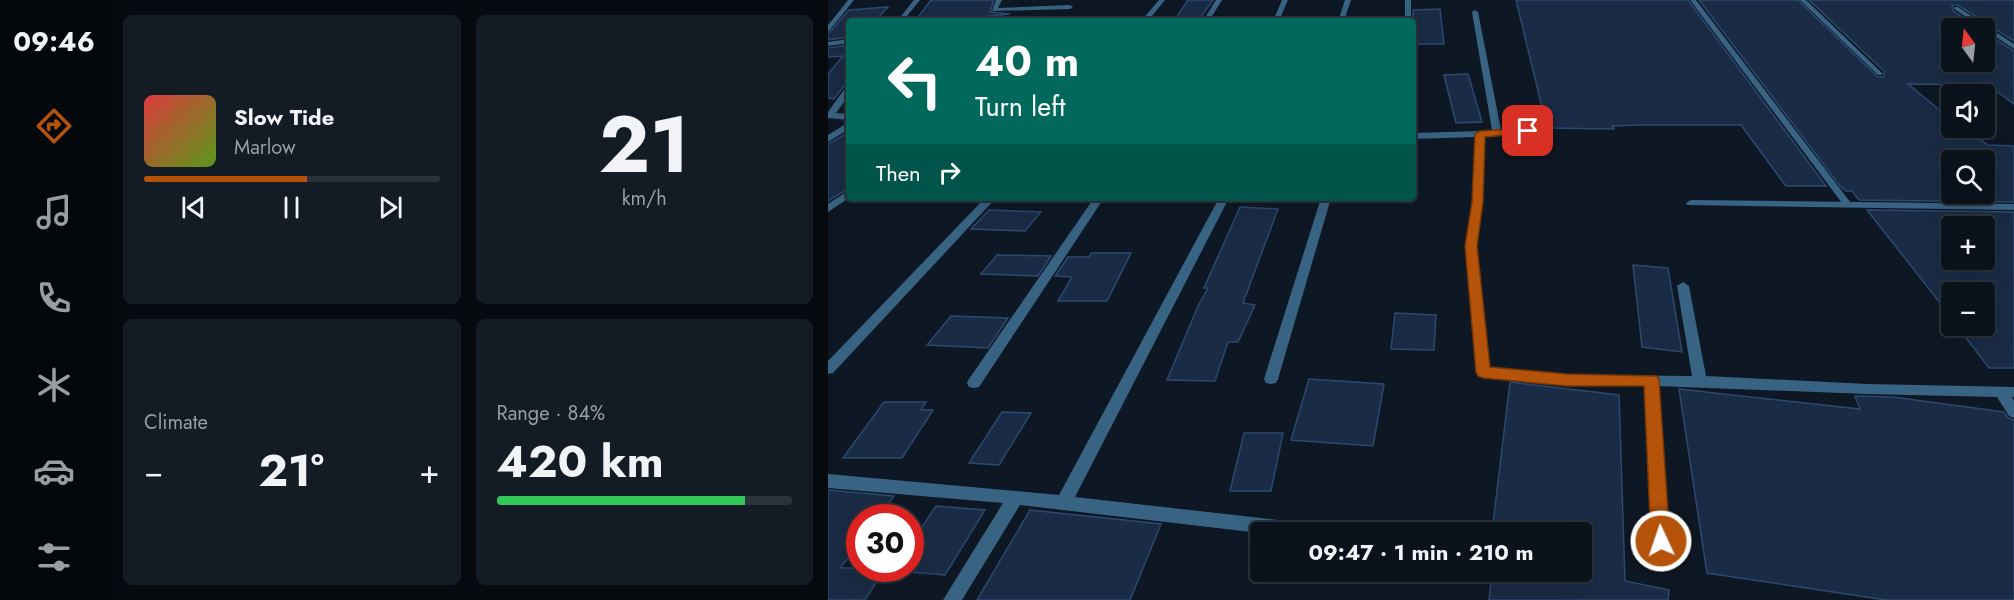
<!DOCTYPE html>
<meta charset="utf-8">
<style>
:root{--surface:#0a121b;--page:#131b24;--text:#f1f3f6;--muted:#999ea3;--line:#2a323a;--accent:#b45309}
body{margin:0;font-family:Jost,sans-serif;background:var(--page);color:var(--text);height:100vh;display:flex;flex-direction:column;font-size:22px;white-space:nowrap}
*{box-sizing:border-box;margin:0}
p{font-size:20px;color:var(--muted)}
.icon{flex:none;width:33px;height:33px;fill:none;stroke:currentColor;stroke-width:2;stroke-linecap:round;stroke-linejoin:round}
.map{position:relative;flex:1;overflow:hidden}
.panel{display:flex;flex-direction:column;gap:15px;padding:15px;background:#060a0f;width:720px}
.panel>*{flex:none}
.top-card{position:absolute;left:18px;top:18px;width:570px;height:183px;border-radius:6px;box-shadow:0 6px 24px #0002,0 0 0 2px var(--line);background:#00695c;color:#fff;overflow:hidden}
.needle{width:39px;rotate:345deg}
.buttons{position:absolute;left:1113px;top:18px;display:grid;gap:12px}
.buttons a{display:grid;place-items:center;width:54px;height:54px;border-radius:6px;background:var(--surface);box-shadow:0 6px 24px #0002,0 0 0 2px var(--line);font-size:30px}
.speed{position:absolute;left:18px;top:504px;display:flex;gap:12px;font-size:30px;font-weight:700;text-align:center}
.speed>*{display:grid;place-content:center;width:78px;height:78px;border-radius:50%;background:var(--surface);box-shadow:0 6px 24px #0002,0 0 0 2px var(--line);line-height:1}
.speed .limit{border:9px solid #d22;background:#fff;color:#111}
.pin{position:absolute;display:grid;place-items:center;width:51px;height:51px;color:#fff;margin:-26px;border-radius:12px;box-shadow:0 3px 9px #0006}
.me{position:absolute;width:66px;margin:-33px;rotate:357deg;stroke-linejoin:round;filter:drop-shadow(0 0 4px #0008)}
.turn{display:flex;align-items:center;gap:21px;height:126px;padding:0 30px;font-size:27px}
.turn .icon{width:78px;height:78px;stroke-width:2.5}
.turn b{display:block;font-size:42px;line-height:51px}
.then{display:flex;align-items:center;height:57px;padding:0 30px;background:#0003;gap:12px;font-size:22px}
.big{font-size:45px;font-weight:700;line-height:1.1}
.panel .card{flex:1;display:flex;flex-direction:column;justify-content:center;gap:9px;min-width:0;padding:0 21px;border-radius:9px;background:var(--page)}
.panel .dial{align-items:center;gap:0}
.dial b{font-size:78px;line-height:1}
.song{display:flex;align-items:center;gap:18px}
.cover{width:72px;height:72px;border-radius:9px;background:linear-gradient(135deg,hsl(0 70% 55%),hsl(90 70% 35%))}
.played{height:6px;border-radius:3px;background:linear-gradient(90deg,var(--accent) 55%,var(--line) 55%)}
.keys{display:flex;justify-content:space-around;direction:ltr}
.heat{display:flex;justify-content:space-between;align-items:center;font-size:33px;direction:ltr}
.charge{height:9px;border-radius:4px;background:linear-gradient(90deg,#34c759 84%,var(--line) 0)}
.panel .tiles{flex:1;display:grid;gap:15px;grid-template-columns:repeat(2,1fr)}
.trip{position:absolute;left:422px;top:522px;width:342px;height:60px;border-radius:6px;background:var(--surface);box-shadow:0 6px 24px #0002,0 0 0 2px var(--line);font-weight:700;line-height:60px;text-align:center}
main{display:flex;flex:1;min-height:0}
.tab-bar{display:flex;flex-direction:column;width:108px;justify-content:space-around;align-items:center;background:#04070b;color:var(--muted)}
.tab-bar .icon{width:42px;height:42px}
.tab-bar .selected{color:var(--accent)}
.tab-bar b{font-size:27px;color:var(--text)}
.map>svg:first-child{display:block}
.building{fill:#1a2b45;stroke:#2c4871;stroke-width:1.5;fill-rule:evenodd}
.lines{fill:none;stroke-linecap:round;stroke-linejoin:round}
.lane{fill:#396383;fill-rule:evenodd}
.street{fill:#396383;fill-rule:evenodd}
.route{fill:#b45309;stroke:#753606;stroke-width:1.5}
</style>
<main>
<nav class="tab-bar">
<b>09:46</b>
<svg class="icon selected" aria-label="directions" viewBox="0 0 24 24"><path d="M12 3l9 9-9 9-9-9zM9 14v-3h6M13 9l2 2-2 2"/></svg>
<svg class="icon" aria-label="music" viewBox="0 0 24 24"><path d="M9 18V5l10-2v13"/><circle cx="6" cy="18" r="3"/><circle cx="16" cy="16" r="3"/></svg>
<svg class="icon" aria-label="phone" viewBox="0 0 24 24"><path d="M5 4h4l2 5-3 2q2 4 5 5l2-3 5 2v4C11 20 4 13 5 4z"/></svg>
<svg class="icon" aria-label="climate" viewBox="0 0 24 24"><path d="M12 3v18M4 7l16 10M4 17L20 7"/></svg>
<svg class="icon" aria-label="car" viewBox="0 0 24 24"><path d="M5 17H2v-5l4-1 3-4h7l3 4 3 1v5h-3M9 17h6M6 11h13"/><circle cx="7" cy="17" r="2"/><circle cx="17" cy="17" r="2"/></svg>
<svg class="icon" aria-label="filters" viewBox="0 0 24 24"><path d="M4 7h16M4 17h16"/><circle cx="9" cy="7" r="2"/><circle cx="15" cy="17" r="2"/></svg>
</nav>
<section class="panel">
<div class="tiles">
<div class="card">
<div class="song"><i class="cover"></i><div><b>Slow Tide</b><p>Marlow</p></div></div>
<div class="played"></div>
<div class="keys"><svg class="icon" aria-label="previous" viewBox="0 0 24 24"><path d="M18 5L8 12l10 7zM5 5v14"/></svg><svg class="icon" aria-label="pause" viewBox="0 0 24 24"><path d="M8 5v14M16 5v14"/></svg><svg class="icon" aria-label="next" viewBox="0 0 24 24"><path d="M6 5l10 7-10 7zM19 5v14"/></svg></div>
</div>
<div class="card dial"><b>21</b><p>km/h</p></div>
<div class="card"><p>Climate</p>
<div class="heat"><a>−</a><b class="big">21°</b><a>+</a></div>
</div>
<div class="card"><p>Range · 84%</p><b class="big">420 km</b><div class="charge"></div></div>
</div>
</section>
<div class="map">
<svg width="1186" height="600" viewBox="0 0 1186 600">
<rect width="100%" height="100%" fill="#0e1824"/>
<g class="building">
<polygon points="103,0 166,0 162,12 182,14 114,21 87,21"/>
<polygon points="360,0 385,0 370,21 346,21"/>
<polygon points="688,0 860,0 998,186 958,186 913,125 812,125 784,126 786,129 719,128"/>
<path d="M871,0H970L1050,77H1056V71L981,0H1186V41L1130,5H1124L1125,11L1151,28H1124V62H1156V32L1186,51V104L1160,85L1080,84L1124,120V128H1135L1160,145L1186,146V202L1031,200L1024,191H1018L1012,186ZM1124,160H1156V194H1124Z"/>
<polygon points="60,7 47,21 21,21 21,37 0,40 0,34 21,10"/>
<polygon points="612,9 616,44 586,44 585,10"/>
<polygon points="21,45 21,85 16,86 6,99 0,98 0,74 15,56 0,57 0,48"/>
<polygon points="640,74 654,122 628,123 616,75"/>
<polygon points="21,132 21,188 0,201 0,144"/>
<polygon points="412,207 450,209 415,303 427,305 410,342 400,342 387,381 339,380 370,306 380,288 376,288"/>
<polygon points="161,210 213,212 197,231 143,229"/>
<path d="M1039,210L1186,212V368H1161L1129,326H1156V292H1124V318ZM1124,226H1156V260H1124Z"/>
<polygon points="263,253 303,253 279,301 230,301 244,277 227,276 240,257 261,257"/>
<polygon points="169,255 223,256 210,276 153,274"/>
<polygon points="805,265 840,268 854,352 814,347"/>
<polygon points="567,313 608,315 606,350 563,349"/>
<polygon points="123,316 180,318 160,348 99,345"/>
<polygon points="481,379 556,384 545,446 463,440"/>
<polygon points="682,382 791,395 797,581 841,590 840,600 661,600 664,572 753,572 753,532 664,532"/>
<polygon points="851,389 1032,409 1027,396 1065,397 1176,412 1180,418 1186,420 1186,600 1058,600 879,573"/>
<polygon points="56,402 98,402 93,410 105,410 74,458 15,458"/>
<polygon points="174,412 203,413 171,465 141,463"/>
<polygon points="416,433 455,433 443,491 402,491"/>
<polygon points="0,490 66,496 50,518 32,518 32,543 12,568 57,568 37,600 0,600"/>
<polygon points="108,506 157,510 117,575 82,572 82,545"/>
<polygon points="202,510 333,524 302,600 149,600"/>
</g>
<g class="lines">
<g class="lane">
<polygon points="20,0 26,0 18,10 14,10 13,9"/>
<polygon points="862,0 868,0 1023,203 1023,207 1017,207"/>
<polygon points="972,0 978,0 1054,73 1054,75 1050,75"/>
<polygon points="1126,7 1130,7 1186,44 1186,49 1126,9"/>
</g>
<g class="street">
<polygon points="86,0 92,0 75,21 69,21"/>
<polygon points="168,0 174,0 170,8 242,5 245,7 242,9 164,11"/>
<polygon points="331,0 337,0 320,21 313,21"/>
<polygon points="388,0 394,0 381,21 375,21"/>
<polygon points="454,0 460,0 451,21 445,21"/>
<polygon points="517,0 523,0 516,21 510,21"/>
<rect x="577" y="0" width="6" height="21"/>
<polygon points="14,8 19,9 0,32 0,25"/>
<path d="M647,10L650,12L673,130L700,128L704,131L703,133C691,135 667,139 658,133L664,130L644,12Z"/>
<polygon points="21,39 21,43 0,46 0,42"/>
<polygon points="18,87 21,87 21,95 8,113 21,114 21,120 0,118 0,112"/>
<polygon points="21,122 21,129 0,142 0,135"/>
<polygon points="652,131 656,134 654,202 648,246 661,367 739,375 864,376 849,286 855,282 861,286 878,376 1039,384 1186,387 1186,397 1184,397 1186,401 1186,418 1181,416 1169,397 1039,394 830,386 843,564 840,570 834,572 828,570 825,564 817,386 739,385 655,377 650,376 648,372 638,246 644,202 647,137 585,139 585,133"/>
<polygon points="21,190 21,198 0,212 0,204"/>
<polygon points="157,198 168,198 5,373 0,374 0,361"/>
<polygon points="266,198 276,198 151,387 146,388 141,387 139,383 141,379"/>
<polygon points="391,198 401,198 247,497 485,524 491,526 493,532 432,533 192,505 134,600 115,600 175,503 0,488 0,474 231,495"/>
<polygon points="493,198 503,198 450,379 448,383 443,384 438,383 436,379"/>
<polygon points="863,200 1186,204 1186,210 859,205 858,203"/>
</g>
</g>
<polygon class="route" points="700,128 705,131 704,133 657,137 655,202 649,246 662,367 739,374 829,376 831,380 842,541 839,548 833,550 826,548 823,541 816,386 739,386 655,378 650,376 648,372 637,246 644,202 647,134 652,131"/>
</svg>
<div class="buttons">
<a><svg class="needle" viewBox="-14 -14 28 28"><path d="M0-13l5 13h-10z" fill="#e53935"/><path d="M0 13l5-13h-10z" fill="#999ea3"/></svg></a>
<a><svg class="icon" aria-label="sound" viewBox="0 0 24 24"><path d="M4 9h4l5-4v14l-5-4H4zM17 9q2 3 0 6"/></svg></a>
<a><svg class="icon" aria-label="search" viewBox="0 0 24 24"><circle cx="10" cy="10" r="6"/><path d="M15 15l6 6"/></svg></a>
<a>+</a>
<a>−</a>
</div>
<div class="speed"><div class="limit">30</div></div>
<div class="pin" style="left:700px;top:131px;background:#d93025"><svg class="icon" aria-label="arrive" viewBox="0 0 24 24"><path d="M6 21V4h12l-3 4 3 4H6"/></svg></div>
<svg class="me" style="left:833px;top:541px" viewBox="-20 -20 40 40"><circle r="17" fill="#b45309" stroke="#fff" stroke-width="3"/><path d="M0-11L8 9 0 5-8 9z" fill="#fff"/></svg>
<div class="trip">09:47 · 1 min · 210 m</div>
<div class="top-card">
<div class="turn"><svg class="icon" aria-label="left" viewBox="0 0 24 24"><path d="M17 20v-9H6M10 6l-5 5 5 5"/></svg><div><b>40 m</b>Turn left</div></div>
<div class="then">Then<svg class="icon" aria-label="right" viewBox="0 0 24 24"><path d="M7 20v-9h11M14 6l5 5-5 5"/></svg></div>
</div>
</div>
</main>
